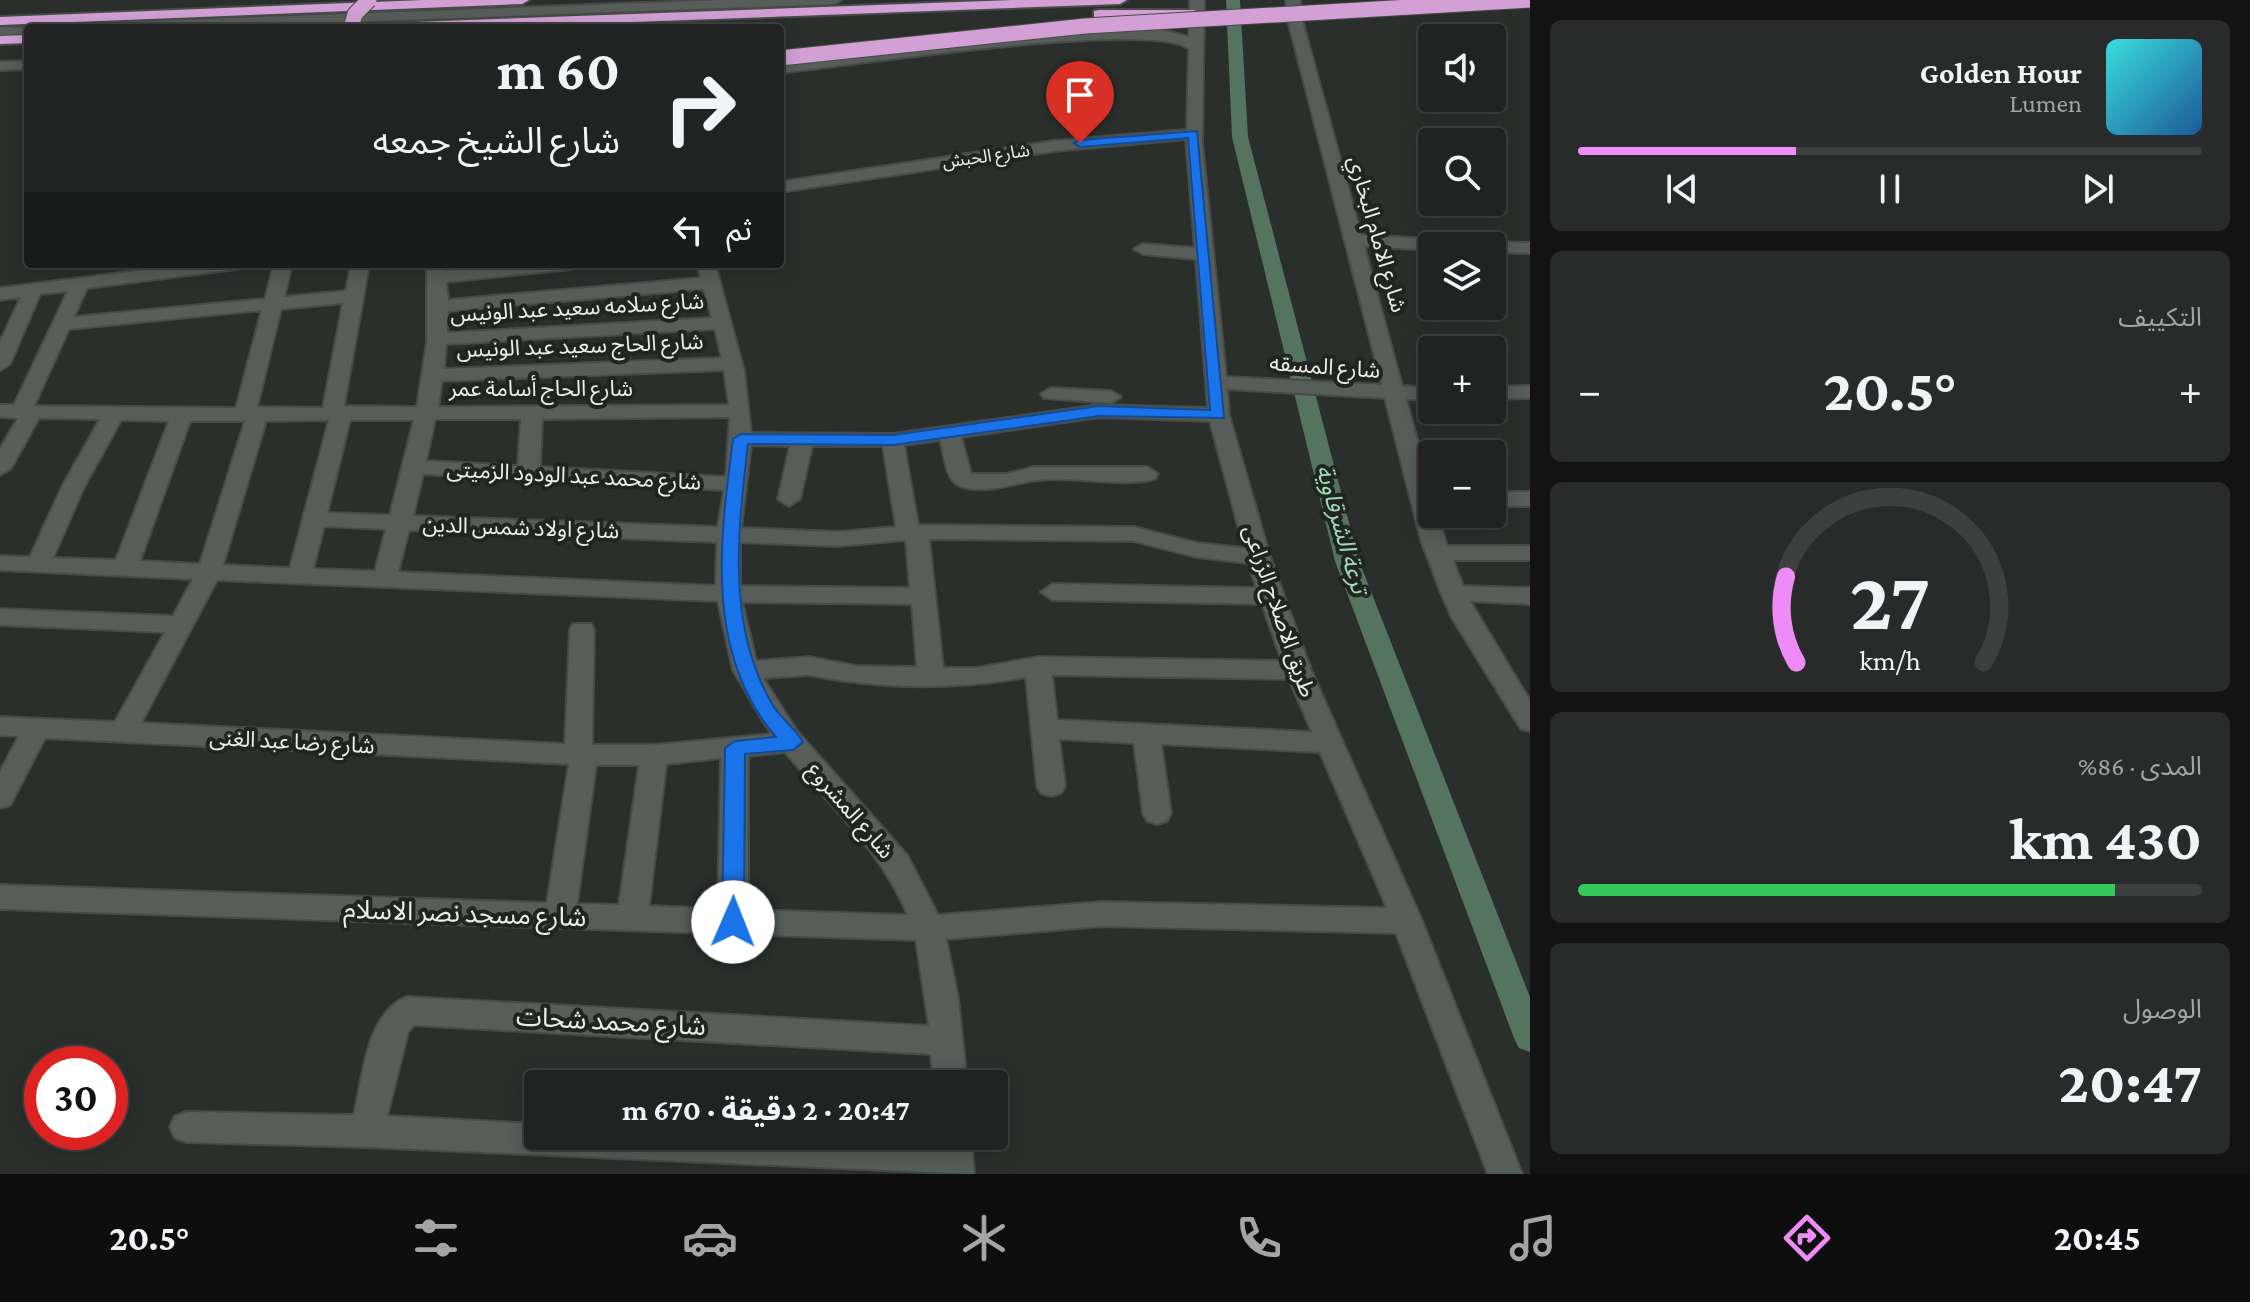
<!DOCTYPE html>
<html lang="ar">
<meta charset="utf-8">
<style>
:root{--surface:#202321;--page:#282b2a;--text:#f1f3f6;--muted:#a2a4a5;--line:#3d403f;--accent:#ef8bf6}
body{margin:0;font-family:"Crimson Pro","Noto Sans Arabic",serif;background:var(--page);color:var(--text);direction:rtl;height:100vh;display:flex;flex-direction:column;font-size:30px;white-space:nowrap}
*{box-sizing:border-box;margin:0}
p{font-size:26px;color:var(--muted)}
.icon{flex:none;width:44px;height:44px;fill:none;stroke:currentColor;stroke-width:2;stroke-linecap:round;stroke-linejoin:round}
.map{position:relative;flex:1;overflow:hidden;direction:ltr}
.panel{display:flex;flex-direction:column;gap:20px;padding:20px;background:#121312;width:720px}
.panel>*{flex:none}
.guide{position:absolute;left:24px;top:24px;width:760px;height:244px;border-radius:8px;box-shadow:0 4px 20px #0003,0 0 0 2px var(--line);direction:rtl;background:#202321;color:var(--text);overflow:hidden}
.fabs{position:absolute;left:1418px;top:24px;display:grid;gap:16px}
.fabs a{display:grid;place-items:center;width:88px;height:88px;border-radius:8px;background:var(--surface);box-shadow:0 4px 20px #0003,0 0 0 2px var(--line);font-size:40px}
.speed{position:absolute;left:24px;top:1046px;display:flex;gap:16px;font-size:40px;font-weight:700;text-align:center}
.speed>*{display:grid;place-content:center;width:104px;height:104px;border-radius:50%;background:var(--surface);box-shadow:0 4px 20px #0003,0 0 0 2px var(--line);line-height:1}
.speed .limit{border:12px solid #d22;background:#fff;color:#111}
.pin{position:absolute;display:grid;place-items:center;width:68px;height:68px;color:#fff;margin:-82px -34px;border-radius:50% 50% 50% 0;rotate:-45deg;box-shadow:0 0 8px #0007}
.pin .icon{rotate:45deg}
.me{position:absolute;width:88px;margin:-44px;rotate:1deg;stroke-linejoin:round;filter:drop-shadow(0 0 6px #0008)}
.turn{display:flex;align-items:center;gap:28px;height:168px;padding:0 32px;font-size:36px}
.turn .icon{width:104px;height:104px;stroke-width:2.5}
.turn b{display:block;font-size:56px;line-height:68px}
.then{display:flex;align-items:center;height:76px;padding:0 32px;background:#0003;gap:16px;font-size:30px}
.big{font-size:60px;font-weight:700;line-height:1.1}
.panel .tile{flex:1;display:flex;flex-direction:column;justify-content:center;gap:12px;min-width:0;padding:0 28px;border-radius:12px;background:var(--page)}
.panel .dial{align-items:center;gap:0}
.dial svg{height:208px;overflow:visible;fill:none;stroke:var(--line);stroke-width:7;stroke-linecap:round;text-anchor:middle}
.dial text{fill:var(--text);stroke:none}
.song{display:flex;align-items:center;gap:24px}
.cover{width:96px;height:96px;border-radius:12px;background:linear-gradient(135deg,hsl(180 70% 55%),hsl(210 70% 35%))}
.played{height:8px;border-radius:4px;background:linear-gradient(90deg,var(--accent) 35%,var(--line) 35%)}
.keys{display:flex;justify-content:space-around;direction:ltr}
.heat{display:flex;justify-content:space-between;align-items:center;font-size:44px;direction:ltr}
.charge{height:12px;border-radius:6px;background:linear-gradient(90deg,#34c759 86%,var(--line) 0)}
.trip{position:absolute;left:524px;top:1070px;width:484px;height:80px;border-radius:8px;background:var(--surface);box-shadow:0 4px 20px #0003,0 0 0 2px var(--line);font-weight:700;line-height:80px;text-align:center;direction:rtl}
.dock{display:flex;height:128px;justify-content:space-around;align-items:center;background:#0d0e0d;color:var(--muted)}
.dock .icon{width:56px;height:56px}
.dock .on{color:var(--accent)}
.dock b{font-size:36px;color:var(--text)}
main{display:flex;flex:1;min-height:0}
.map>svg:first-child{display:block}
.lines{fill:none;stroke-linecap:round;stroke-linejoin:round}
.canal{fill:#557460;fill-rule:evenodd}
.minor-casing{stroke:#474b48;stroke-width:4}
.highway-casing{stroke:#474b48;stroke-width:4}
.minor{fill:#575d59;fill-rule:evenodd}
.highway{fill:#d2a0d5;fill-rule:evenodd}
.highway-bridge-casing{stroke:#474b48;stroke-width:17;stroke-linecap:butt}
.highway-bridge{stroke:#d2a0d5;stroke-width:15}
.route{fill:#1a73e8;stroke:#114b97;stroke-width:2}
.labels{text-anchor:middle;stroke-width:8;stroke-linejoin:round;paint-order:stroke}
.far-street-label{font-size:18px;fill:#ebefec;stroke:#202522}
.street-label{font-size:22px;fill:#ebefec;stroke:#202522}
.water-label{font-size:24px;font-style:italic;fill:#a2dab5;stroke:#202522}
.near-street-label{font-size:26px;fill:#ebefec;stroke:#202522}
</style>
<main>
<section class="panel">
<div class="tile">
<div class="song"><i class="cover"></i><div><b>Golden Hour</b><p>Lumen</p></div></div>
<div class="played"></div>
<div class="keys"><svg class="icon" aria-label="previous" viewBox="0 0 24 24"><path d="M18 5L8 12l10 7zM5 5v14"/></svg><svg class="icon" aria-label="pause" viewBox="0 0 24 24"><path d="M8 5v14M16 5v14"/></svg><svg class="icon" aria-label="next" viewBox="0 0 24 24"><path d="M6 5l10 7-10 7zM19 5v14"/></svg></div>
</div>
<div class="tile"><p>التكييف</p>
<div class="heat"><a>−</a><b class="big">20.5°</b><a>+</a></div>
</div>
<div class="tile dial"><svg viewBox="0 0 100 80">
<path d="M14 69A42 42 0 1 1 86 69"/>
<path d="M14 69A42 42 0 0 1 10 36" stroke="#ef8bf6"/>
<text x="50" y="56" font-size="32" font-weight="700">27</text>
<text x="50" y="72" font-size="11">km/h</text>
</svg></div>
<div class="tile"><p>المدى · 86%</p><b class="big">430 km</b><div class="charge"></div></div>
<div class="tile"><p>الوصول</p><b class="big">20:47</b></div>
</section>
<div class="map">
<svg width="1530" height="1174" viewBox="0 0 1530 1174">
<rect width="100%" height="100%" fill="#2a2f2c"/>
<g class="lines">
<polygon class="canal" points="1226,0 1240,0 1248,137 1359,561 1530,997 1530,1052 1519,1048 1514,1038 1335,561 1232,137"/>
<defs>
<g id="minor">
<polygon points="727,0 841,0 834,4 184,28 66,28 73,24"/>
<path d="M1190,0H1204L1202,143L1226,377L1382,385L1288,20L1286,0H1300L1302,20L1361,235L1459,241L1468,246H1432V250L1364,246L1402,386L1432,388V400L1406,399L1432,494V514H1437L1447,546H1530V560H1453L1463,586L1530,588V604L1470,601L1530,701V731L1521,729L1452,618L1441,593L1421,540L1385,398L1227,389L1229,415L1270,557L1311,670L1422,921L1522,1174H1488L1396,933L1102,926L946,939L958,998L967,1084H933L931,1054L414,1025L408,1032L387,1116L538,1124V1136H792L937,1143V1136H971L974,1174L367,1147L187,1142L175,1138L170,1127L175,1116L187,1112L354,1115C363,1078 366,1012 407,997L929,1026L916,940L0,909V885L547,903L569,764L45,738L10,805L0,808V772L19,736L0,735V717L115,722L165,632L0,625V609L173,616L193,579L0,570V556L30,557L62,487L100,419L39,418L11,468L0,475V449L18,418L0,417V405H14L68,291L40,294L10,364L0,370V342L21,297L0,300V288L193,264H245L236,269L87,288L74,317L265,299L274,264H292L284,297L346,291L351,264H369L344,406L417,407L427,342V264H445L446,271L515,264H580L571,269L446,282L448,300L701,278L697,264H715L744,371L751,433L893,434L1099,405L1208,408L1196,259L1143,254L1134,249L1143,244L1195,248L1186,139L1054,151L780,192V182L1054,141L1187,130L1189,49C1152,19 843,66 780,73V65L1102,29L1162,30L1189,37ZM704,289L712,318L447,333L448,311ZM343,303L323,408L257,407L281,309ZM262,310L236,408L34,406L69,329ZM715,329L722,358L444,369L446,344ZM724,370L729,405L438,407L442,381ZM730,417L726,477L540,467L542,419ZM1099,417L1210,421L1244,548L1197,543L1134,527L918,525L904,445L940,440C944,452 945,478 958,485C978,495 1011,485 1031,481C1071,474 1115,488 1155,479L1158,474L1147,467H1034L1006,474H971L961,437ZM435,419H521L518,466L426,461ZM121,420L169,421L116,560L53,558L84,487ZM329,420L290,568L223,565L266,421ZM350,420H414L390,515L327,513ZM190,421H245L200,564L140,561ZM751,445L790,446L778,499L789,506L800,499L812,446H883L896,527L837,532L741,528ZM423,474L724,490L718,527L413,516ZM324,526L386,529L375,571L313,569ZM409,530L717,542L716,586L398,572ZM929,539L1134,541L1197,557L1248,563L1257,588L1053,584L1041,592L1053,600L1262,604L1282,661L1038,657L977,668H943ZM906,540L910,588L740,586V542L837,546ZM217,580L718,601L733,670L771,734L654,745H592L594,630L591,624H573L570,630L565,744L141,723ZM742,602L912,604L917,667L856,666L809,657L756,661ZM809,675C881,689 955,690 1026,677L1037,786L1041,793L1051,796L1061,793L1065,786L1059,739L1134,743L1143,813L1147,821L1157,824L1167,821L1171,813L1161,744L1320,752L1387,908L1102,902L938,915L907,855L797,731L763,678ZM1052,675L1289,679L1312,732L1057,720ZM785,752C829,805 881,850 908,915L748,910V756ZM721,758L718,909L649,906L666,764ZM596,765H639L619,905L577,904Z"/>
<polygon points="0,27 33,28 28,28 28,34 0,35"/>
<polygon points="28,61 28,69 0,70 0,62"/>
<polygon points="1492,242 1530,243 1530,253 1492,252 1492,246 1484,246"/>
<polygon points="1530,386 1530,398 1492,399 1492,387"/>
<polygon points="1051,388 1111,391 1121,397 1111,403 1044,398 1041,394"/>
<rect x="1492" y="492" width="38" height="14"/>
</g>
<g id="highway">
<polygon points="424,0 529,0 522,4 0,25 0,17"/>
<polygon points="1013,0 1127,0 1120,4 470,28 353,28 360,24"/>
<polygon points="1099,10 1194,10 1201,14 1194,18 1094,17 1094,11"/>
<polygon points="28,35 28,43 0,44 0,36"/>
</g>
</defs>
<use href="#minor" class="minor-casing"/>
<use href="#highway" class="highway-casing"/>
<use href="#minor" class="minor"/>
<use href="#highway" class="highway"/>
<defs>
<g id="highway-bridge">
<polyline points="351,28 355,14 369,0"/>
<polyline points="780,58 1085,26 1530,0"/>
</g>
</defs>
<use href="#highway-bridge" class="highway-bridge-casing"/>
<use href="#highway-bridge" class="highway-bridge"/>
</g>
<path class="route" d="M1197,131L1224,418L1099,416L893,445L748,444C738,530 726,625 772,704C780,718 795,728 803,742L793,750L745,754L744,922L741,928H725L722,922L725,748L735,741L776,737C704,654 720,540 733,439L741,434L893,435L1099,406L1210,410L1188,138L1080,147L1074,143L1080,140Z"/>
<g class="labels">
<g class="far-street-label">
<text transform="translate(986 156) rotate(-8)" y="6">شارع الحبش</text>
</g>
<g class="street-label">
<text transform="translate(1378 234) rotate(74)" y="8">شارع الامام البخاري</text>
<text transform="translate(577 307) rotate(-3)" y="8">شارع سلامه سعيد عبد الونيس</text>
<text transform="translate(580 345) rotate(-2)" y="8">شارع الحاج سعيد عبد الونيس</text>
<text transform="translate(1325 366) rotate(4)" y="8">شارع المسقه</text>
<text x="541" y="396">شارع الحاج أسامة عمر</text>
<text transform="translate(574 475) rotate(3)" y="8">شارع محمد عبد الودود الزميتى</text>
<text transform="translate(521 527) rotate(2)" y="8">شارع اولاد شمس الدين</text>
<text transform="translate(1280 611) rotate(71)" y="8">طريق الاصلاح الزراعى</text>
<text transform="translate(292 741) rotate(3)" y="8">شارع رضا عبد الغنى</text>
<text transform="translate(851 810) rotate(49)" y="8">شارع المشروع</text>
</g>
<g class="water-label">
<text transform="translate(1342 529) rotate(74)" y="8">ترعة الشرقاوية</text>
</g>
<g class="near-street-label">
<text transform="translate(465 913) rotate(2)" y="9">شارع مسجد نصر الاسلام</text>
<text transform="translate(611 1021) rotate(3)" y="9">شارع محمد شحات</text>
</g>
</g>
</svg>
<div class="fabs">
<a><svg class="icon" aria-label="sound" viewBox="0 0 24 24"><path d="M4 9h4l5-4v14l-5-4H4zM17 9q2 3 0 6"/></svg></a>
<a><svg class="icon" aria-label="search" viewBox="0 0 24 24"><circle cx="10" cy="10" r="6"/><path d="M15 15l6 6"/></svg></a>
<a><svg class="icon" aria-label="layers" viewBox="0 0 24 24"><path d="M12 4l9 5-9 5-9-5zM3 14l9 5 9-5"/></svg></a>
<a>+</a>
<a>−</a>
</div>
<div class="speed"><div class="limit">30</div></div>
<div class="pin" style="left:1080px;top:143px;background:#d93025"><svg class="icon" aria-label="arrive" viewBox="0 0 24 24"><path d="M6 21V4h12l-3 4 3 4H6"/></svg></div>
<svg class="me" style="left:733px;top:922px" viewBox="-20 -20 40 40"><circle r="19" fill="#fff"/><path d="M0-13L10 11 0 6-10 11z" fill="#1a73e8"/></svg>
<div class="trip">20:47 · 2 دقيقة · 670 m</div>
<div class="guide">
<div class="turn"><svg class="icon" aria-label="right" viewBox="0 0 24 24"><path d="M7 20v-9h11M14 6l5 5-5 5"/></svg><div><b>60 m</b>شارع الشيخ جمعه</div></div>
<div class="then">ثم<svg class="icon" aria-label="left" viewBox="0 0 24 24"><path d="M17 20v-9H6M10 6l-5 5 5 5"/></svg></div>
</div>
</div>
</main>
<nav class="dock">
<b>20:45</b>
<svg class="icon on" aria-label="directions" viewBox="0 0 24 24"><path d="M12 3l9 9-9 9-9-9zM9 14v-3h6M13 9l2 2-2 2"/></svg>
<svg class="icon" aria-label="music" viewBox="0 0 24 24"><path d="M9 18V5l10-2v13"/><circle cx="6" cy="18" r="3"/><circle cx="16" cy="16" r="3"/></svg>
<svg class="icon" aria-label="phone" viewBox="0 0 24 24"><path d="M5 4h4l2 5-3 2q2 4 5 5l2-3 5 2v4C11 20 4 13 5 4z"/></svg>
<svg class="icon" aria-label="climate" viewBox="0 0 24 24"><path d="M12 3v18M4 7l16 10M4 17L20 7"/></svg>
<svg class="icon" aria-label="car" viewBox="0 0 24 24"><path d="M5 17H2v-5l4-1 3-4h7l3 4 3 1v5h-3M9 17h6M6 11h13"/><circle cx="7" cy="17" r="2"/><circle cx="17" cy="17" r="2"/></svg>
<svg class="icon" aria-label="filters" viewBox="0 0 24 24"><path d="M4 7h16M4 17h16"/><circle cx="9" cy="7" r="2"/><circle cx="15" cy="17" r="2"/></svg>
<b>20.5°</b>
</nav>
